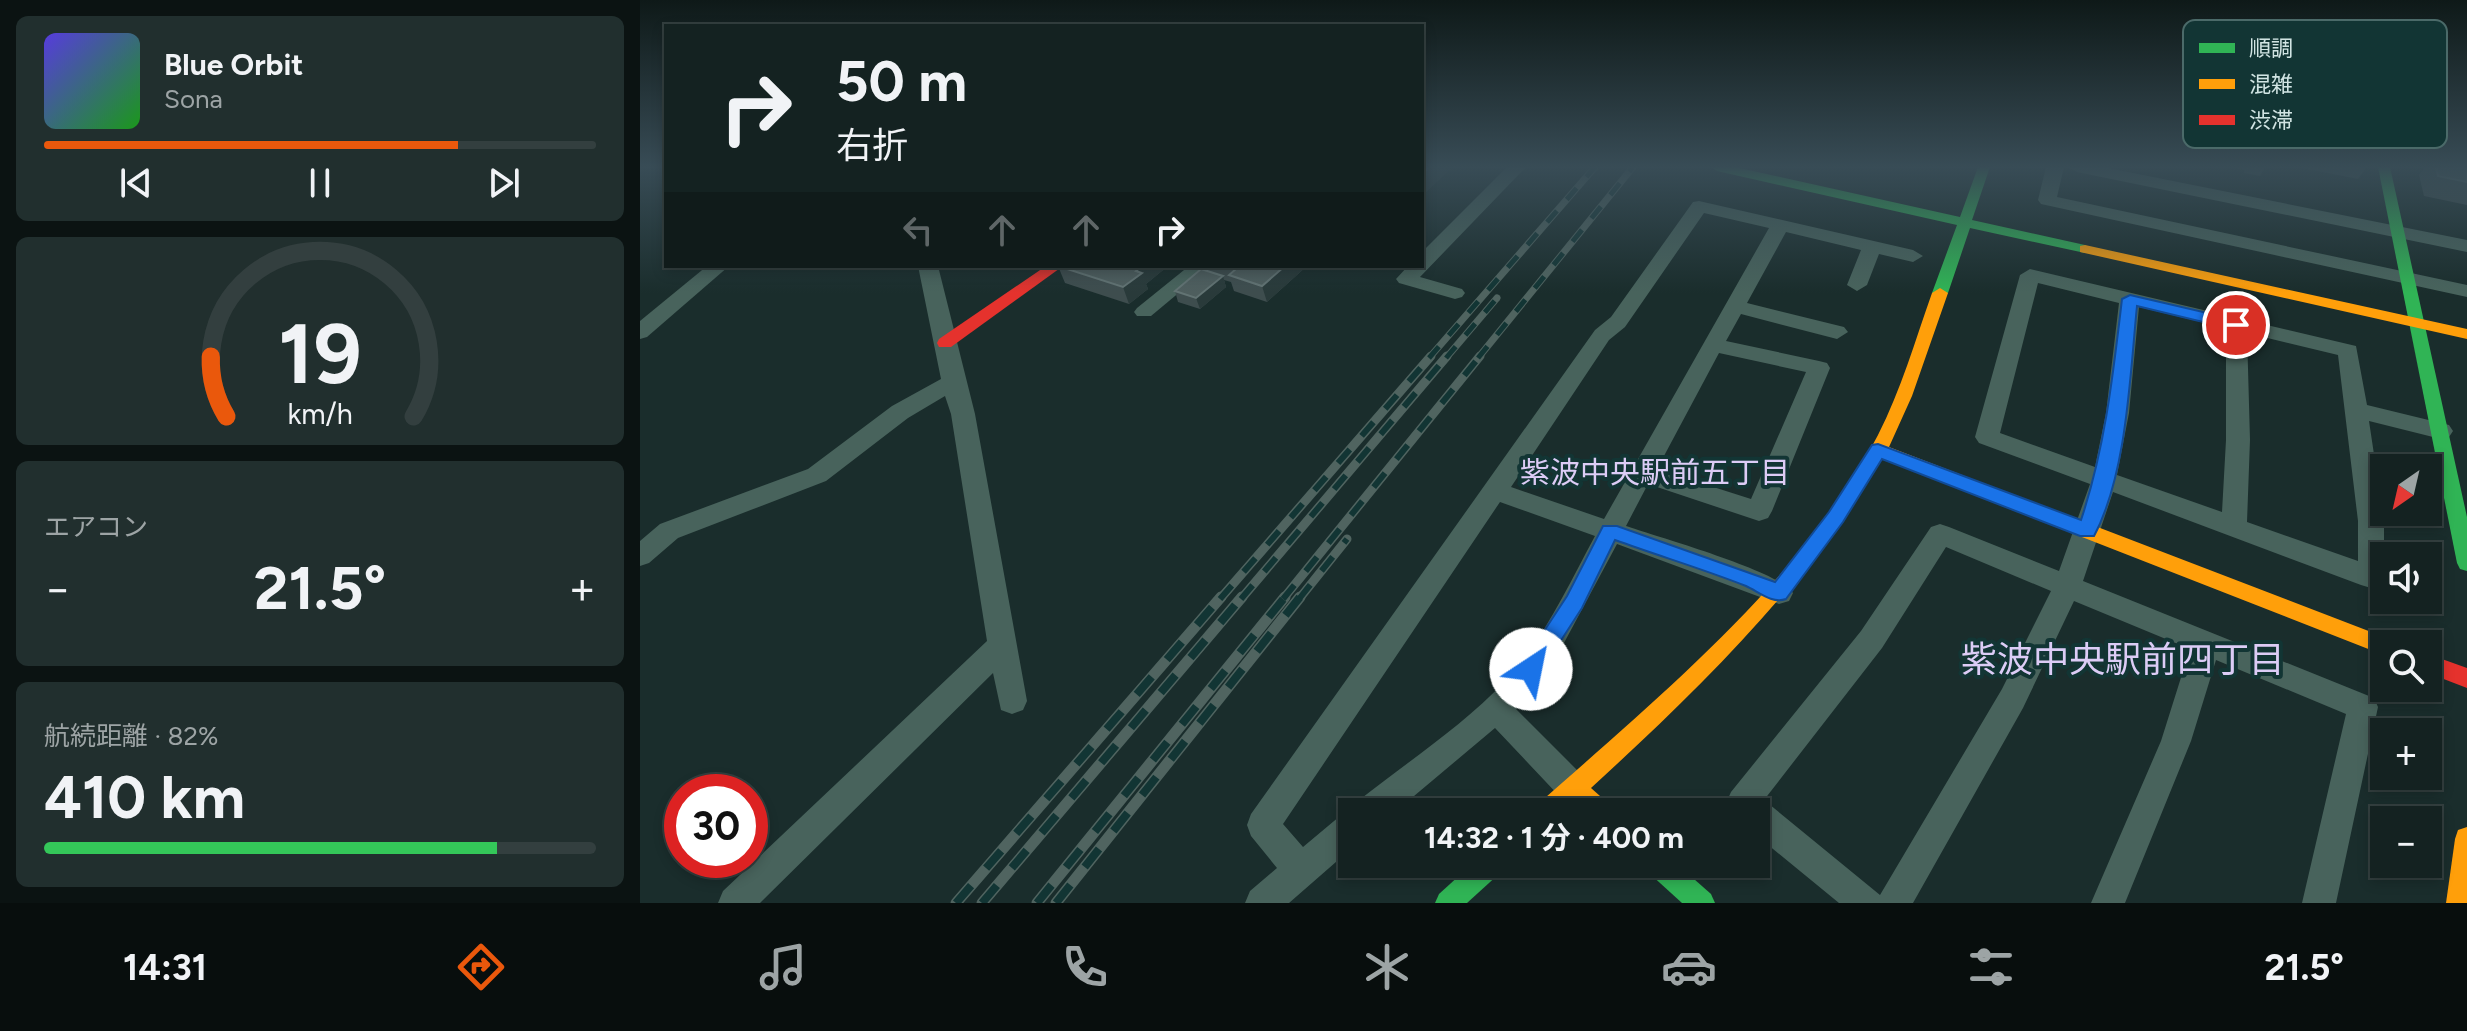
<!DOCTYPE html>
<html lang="ja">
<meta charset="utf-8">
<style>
:root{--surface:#142221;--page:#212f2e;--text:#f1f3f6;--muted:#9da4a5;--line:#333f3f;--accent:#ea580c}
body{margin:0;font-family:Figtree,"Noto Sans JP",sans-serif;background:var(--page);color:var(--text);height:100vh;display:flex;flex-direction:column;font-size:30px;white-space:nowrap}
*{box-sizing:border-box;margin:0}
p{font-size:26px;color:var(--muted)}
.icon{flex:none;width:44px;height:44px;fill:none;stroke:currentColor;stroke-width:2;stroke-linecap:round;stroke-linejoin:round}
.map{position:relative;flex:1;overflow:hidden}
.sheet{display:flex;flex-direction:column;gap:16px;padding:16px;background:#0b1312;width:640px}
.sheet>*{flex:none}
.top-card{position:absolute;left:24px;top:24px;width:760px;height:244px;border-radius:0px;box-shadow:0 4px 12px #0003,0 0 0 2px var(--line);background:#142221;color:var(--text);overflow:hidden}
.needle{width:52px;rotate:214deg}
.tools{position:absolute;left:1730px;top:454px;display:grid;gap:16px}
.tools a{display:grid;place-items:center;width:72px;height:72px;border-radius:0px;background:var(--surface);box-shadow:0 4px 12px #0003,0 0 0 2px var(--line);font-size:40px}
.speed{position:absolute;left:24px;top:774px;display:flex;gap:16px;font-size:40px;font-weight:700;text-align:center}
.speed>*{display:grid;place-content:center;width:104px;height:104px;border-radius:50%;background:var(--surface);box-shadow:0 4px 12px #0003,0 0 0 2px var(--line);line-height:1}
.speed .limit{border:12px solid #d22;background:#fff;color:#111}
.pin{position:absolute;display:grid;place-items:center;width:68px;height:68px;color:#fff;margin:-34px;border:4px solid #fff;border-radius:50%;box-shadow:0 2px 8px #0007}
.me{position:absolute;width:88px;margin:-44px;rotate:34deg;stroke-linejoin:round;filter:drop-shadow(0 0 6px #0008)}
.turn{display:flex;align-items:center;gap:28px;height:168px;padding:0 40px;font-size:36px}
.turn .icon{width:104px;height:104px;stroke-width:2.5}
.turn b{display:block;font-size:56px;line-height:68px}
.lanes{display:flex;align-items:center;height:76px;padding:0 40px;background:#0003;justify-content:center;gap:40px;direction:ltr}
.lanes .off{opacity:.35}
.big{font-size:60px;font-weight:700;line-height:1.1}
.sheet .card{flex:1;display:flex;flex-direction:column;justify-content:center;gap:12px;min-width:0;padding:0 28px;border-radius:12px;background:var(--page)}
.sheet .dial{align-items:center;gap:0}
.dial svg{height:208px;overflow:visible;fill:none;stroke:var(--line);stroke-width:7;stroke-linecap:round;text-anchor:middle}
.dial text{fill:var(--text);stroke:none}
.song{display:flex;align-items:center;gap:24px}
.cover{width:96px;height:96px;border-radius:12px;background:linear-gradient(135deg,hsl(250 70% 55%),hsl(120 70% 35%))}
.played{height:8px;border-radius:4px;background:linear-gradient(90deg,var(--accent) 75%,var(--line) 75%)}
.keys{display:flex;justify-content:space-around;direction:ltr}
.heat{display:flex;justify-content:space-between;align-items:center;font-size:44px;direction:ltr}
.charge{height:12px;border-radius:6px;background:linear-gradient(90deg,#34c759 82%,var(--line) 0)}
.trip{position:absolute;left:698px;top:798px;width:432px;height:80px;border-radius:0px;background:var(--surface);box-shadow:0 4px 12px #0003,0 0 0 2px var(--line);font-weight:700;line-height:80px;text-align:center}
.tabs{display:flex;height:128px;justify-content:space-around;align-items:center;background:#080e0d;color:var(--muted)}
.tabs .icon{width:56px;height:56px}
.tabs .selected{color:var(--accent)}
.tabs b{font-size:36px;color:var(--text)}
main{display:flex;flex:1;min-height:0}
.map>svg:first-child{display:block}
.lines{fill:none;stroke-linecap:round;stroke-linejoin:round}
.street{fill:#48635c;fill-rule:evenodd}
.fast{fill:#30b455;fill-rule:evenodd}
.slow{fill:#ff9f0a;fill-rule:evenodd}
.jam{fill:#e5322d;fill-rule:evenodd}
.rail-far2-casing{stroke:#506460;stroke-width:7}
.rail-far1-casing{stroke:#506460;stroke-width:9}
.rail-casing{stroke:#506460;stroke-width:11}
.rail-far2{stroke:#123534;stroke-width:5;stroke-dasharray:15;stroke-linecap:butt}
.rail-far1{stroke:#123534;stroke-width:6;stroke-dasharray:18;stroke-linecap:butt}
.rail{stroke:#123534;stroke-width:8;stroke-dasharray:23;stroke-linecap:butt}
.wall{fill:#3e4d4e}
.shaded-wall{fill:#293a3a}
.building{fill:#4e5e5e;stroke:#627373;stroke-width:2}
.route{fill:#1a73e8;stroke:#114b97;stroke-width:2}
.labels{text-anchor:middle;stroke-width:8;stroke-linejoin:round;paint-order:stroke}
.neighbourhood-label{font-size:30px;fill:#dcccf6;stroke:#123534}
.near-neighbourhood-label{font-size:36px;fill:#dcccf6;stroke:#123534}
.key{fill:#123534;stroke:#4b6a69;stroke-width:2}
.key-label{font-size:22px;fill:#d1e4e3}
</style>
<main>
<section class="sheet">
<div class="card">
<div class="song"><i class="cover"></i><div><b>Blue Orbit</b><p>Sona</p></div></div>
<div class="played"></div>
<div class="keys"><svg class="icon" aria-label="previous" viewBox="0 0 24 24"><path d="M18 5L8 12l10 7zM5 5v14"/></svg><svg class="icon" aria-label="pause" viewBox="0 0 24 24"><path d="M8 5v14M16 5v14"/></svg><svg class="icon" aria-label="next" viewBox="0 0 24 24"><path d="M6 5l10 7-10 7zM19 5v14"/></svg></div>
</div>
<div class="card dial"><svg viewBox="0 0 100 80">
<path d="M14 69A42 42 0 1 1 86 69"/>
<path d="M14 69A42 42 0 0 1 8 46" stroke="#ea580c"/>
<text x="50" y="56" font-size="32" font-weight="700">19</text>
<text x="50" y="72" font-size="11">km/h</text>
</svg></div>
<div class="card"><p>エアコン</p>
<div class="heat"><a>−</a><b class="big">21.5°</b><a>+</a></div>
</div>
<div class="card"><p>航続距離 · 82%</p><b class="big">410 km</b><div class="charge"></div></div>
</section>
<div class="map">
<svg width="1827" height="903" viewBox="0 0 1827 903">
<rect width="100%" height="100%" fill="#1a2d2c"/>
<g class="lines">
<g class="street">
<polygon points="867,167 886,167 780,277 822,289 825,293 822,297 815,299 759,283 756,279 768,266 782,266 782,252"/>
<polygon points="1406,167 1424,167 1417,197 1827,285 1827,297 1401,204 1398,200"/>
<polygon points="1428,167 1463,167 1827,240 1827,252 1437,172"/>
<path d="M1059,201L1273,250L1283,256L1273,262L1239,254L1227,285L1217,291L1207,285L1221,250L1146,232L1107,303L1204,327L1208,332L1197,339L1101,314L1086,341L1179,361L1187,363L1190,368L1132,511L1128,518L1119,521L1008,484L986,526C1015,536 1142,572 1153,593L1149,601L1139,604L977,544L917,656L876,709L944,777L949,788L944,799L933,803L922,799L855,728L755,812H712V848L649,903H605L610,891L637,868L611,836L607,825L611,814L955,330L971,317L1053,202ZM1064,213L1129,228L964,519L871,487L969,340L985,327ZM1079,353L1166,372L1111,499L1017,469ZM860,502L955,536C928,586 904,639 865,681C823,726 767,762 718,801L714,812L700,816L663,847L643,824Z"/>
<polygon points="67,266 89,266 7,337 0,339 0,321"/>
<polygon points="278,266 298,266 335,414 387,701 383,710 372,714 361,710 353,673 120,903 78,903 83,891 347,641 311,414 305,396 268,418 186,481 38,538 9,563 0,566 0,541 20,524 168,469 252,406 301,379"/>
<polygon points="549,266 571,266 511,316 497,316 494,312 497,308"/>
<path d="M1390,269L1716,346L1727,405L1809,425L1813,431L1809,437L1801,439L1729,421L1744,521V578L1741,585L1731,588L1721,585L1473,492L1443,581L1734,698L1738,707L1696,903H1662L1706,714L1576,660L1551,741L1485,903H1451L1521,741L1550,649L1434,601L1383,708L1273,903H1199L1116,835V812H1090L1086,803L1091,792L1221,631L1291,527L1300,524L1309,527L1419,571L1450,484L1339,443L1335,437L1380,275ZM1398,283L1479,303L1466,413L1455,467L1360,433ZM1499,307L1586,328V440L1582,512L1477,475L1489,413ZM1607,333L1698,355L1718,521V561L1607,522L1610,440ZM1306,547L1411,591L1362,689L1240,895L1124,800L1242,648Z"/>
</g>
<g class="fast">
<polygon points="1071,167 1095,167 1320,217 1338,167 1350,167 1332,220 1445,245 1452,249 1445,253 1330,228 1308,293 1300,298 1292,293 1317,225 1077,171"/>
<polygon points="1738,167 1750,167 1827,517 1827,571 1820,569 1817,563"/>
<polygon points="832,864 864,864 860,873 827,903 795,903 799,894"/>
<polygon points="1005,864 1037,864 1071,894 1075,903 1042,903 1009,873"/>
</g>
<g class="slow">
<polygon points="1445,245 1827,329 1827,339 1440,252 1440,246"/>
<path d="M1300,288L1308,293L1272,396L1249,447L1752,640L1754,644H1744V655L1736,652L1242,459C1164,586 1060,688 951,788L969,804L972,812H942L933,804L925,812H895L898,804C1017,699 1164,578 1238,435C1261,390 1275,341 1292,293Z"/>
<polygon points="1827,827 1827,903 1806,903 1815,839 1818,830"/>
</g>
<g class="jam">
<polygon points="406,266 423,266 311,347 299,347 297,343 299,339"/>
<polygon points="1788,654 1827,668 1827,688 1788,673"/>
</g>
<defs>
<g id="rail-far2">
<polyline points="789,358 955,167"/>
<polyline points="806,358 857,298"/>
<polyline points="838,358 993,167"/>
</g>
<g id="rail-far1">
<polyline points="580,599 791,356"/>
<polyline points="601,599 807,356"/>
<polyline points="643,599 840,356"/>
<polyline points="659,599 707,539"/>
</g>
<g id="rail">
<polyline points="316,903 581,597"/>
<polyline points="342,903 602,597"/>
<polyline points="397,903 645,597"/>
<polyline points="416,903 660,597"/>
</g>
</defs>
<use href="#rail-far2" class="rail-far2-casing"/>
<use href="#rail-far1" class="rail-far1-casing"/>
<use href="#rail" class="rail-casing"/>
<use href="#rail-far2" class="rail-far2"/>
<use href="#rail-far1" class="rail-far1"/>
<use href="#rail" class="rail"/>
</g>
<g class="wall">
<polygon points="1590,167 1625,167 1620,176 1604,173 1604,170"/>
<polygon points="1657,167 1727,167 1718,179"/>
<polygon points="1785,167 1827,167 1827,205 1784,196 1779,175"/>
<polygon points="418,266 528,266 506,284 508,289 489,304 425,283"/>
<polygon points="565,266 667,266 627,302 594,291 591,282 584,280 586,287 560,309 538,302 535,291 566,271"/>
</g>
<g class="shaded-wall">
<polygon points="789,167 813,167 782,196 782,174"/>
<polygon points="502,266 528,266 506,284 508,289 489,304 483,287 496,271"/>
<polygon points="645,266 667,266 627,302 622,286"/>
<polygon points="583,276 586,287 560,309 556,298"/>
</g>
<g class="building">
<polygon points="782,167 789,167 782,174"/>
<polygon points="1796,167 1827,167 1827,182 1798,176"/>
<polygon points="418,266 502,266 496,271 502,273 483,287"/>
<polygon points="587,266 645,266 622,286 589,275 596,269"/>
<polygon points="561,269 583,276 556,298 535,291"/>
</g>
<linearGradient id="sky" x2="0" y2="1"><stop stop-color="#0e1918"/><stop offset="0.57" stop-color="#384c56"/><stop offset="1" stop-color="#384c56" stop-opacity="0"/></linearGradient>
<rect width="1827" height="293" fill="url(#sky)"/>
<path class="route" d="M1490,295L1602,321L1604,325L1596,330L1497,306C1490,375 1487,474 1454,536H1440L1242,459L1203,522L1146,599C1132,604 1119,592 1106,586C1063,569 1019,556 975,540L942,608L898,676L891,679L883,676L880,669L883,663L927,596L963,526H977L1135,582L1189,512L1232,445L1238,444L1441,520C1465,448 1473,375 1482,299Z"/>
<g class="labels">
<g class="neighbourhood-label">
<text x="1015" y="483">紫波中央駅前五丁目</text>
</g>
<g class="near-neighbourhood-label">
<text x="1483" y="672">紫波中央駅前四丁目</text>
</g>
</g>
<rect x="1543" y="20" width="264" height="128" rx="12" class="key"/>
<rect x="1559" y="43" width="36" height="10" fill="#30b455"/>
<rect x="1559" y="79" width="36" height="10" fill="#ff9f0a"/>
<rect x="1559" y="115" width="36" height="10" fill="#e5322d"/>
<g class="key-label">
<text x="1609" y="56">順調</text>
<text x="1609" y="92">混雑</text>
<text x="1609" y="128">渋滞</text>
</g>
</svg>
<div class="tools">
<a><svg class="needle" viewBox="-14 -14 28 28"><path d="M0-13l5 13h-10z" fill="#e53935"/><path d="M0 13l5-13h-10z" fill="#9da4a5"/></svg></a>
<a><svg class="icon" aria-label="sound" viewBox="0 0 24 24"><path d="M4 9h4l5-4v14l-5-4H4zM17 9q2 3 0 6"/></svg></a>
<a><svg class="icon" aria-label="search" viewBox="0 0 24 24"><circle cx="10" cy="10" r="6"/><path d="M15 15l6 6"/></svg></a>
<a>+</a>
<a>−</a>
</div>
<div class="speed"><div class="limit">30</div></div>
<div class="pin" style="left:1596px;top:325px;background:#d93025"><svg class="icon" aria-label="arrive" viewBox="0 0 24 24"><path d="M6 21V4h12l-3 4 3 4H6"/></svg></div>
<svg class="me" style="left:891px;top:669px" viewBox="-20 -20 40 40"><circle r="19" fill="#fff"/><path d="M0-13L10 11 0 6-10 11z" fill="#1a73e8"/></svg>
<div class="trip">14:32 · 1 分 · 400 m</div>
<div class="top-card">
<div class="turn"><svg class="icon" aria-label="right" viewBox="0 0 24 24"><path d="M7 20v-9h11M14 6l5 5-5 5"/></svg><div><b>50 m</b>右折</div></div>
<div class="lanes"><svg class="icon off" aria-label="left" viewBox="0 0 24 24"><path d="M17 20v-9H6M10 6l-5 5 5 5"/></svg><svg class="icon off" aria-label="ahead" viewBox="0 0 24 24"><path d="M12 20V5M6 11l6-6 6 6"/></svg><svg class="icon off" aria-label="ahead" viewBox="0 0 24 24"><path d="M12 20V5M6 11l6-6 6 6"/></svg><svg class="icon" aria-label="right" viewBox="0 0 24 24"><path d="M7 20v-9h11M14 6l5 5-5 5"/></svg></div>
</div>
</div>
</main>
<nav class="tabs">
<b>14:31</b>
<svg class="icon selected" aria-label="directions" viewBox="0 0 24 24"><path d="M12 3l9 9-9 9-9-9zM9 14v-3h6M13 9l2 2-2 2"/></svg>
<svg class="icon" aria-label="music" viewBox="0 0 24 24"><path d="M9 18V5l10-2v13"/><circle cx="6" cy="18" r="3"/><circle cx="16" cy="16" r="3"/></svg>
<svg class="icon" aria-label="phone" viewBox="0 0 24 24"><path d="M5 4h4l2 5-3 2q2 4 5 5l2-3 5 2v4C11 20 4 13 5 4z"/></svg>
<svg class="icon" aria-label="climate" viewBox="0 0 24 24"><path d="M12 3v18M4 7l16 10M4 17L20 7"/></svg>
<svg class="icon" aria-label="car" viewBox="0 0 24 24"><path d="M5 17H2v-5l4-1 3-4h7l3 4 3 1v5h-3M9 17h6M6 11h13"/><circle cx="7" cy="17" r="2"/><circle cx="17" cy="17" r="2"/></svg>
<svg class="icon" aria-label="filters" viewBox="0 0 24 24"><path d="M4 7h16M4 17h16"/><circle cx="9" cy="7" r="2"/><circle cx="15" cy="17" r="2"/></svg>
<b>21.5°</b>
</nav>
